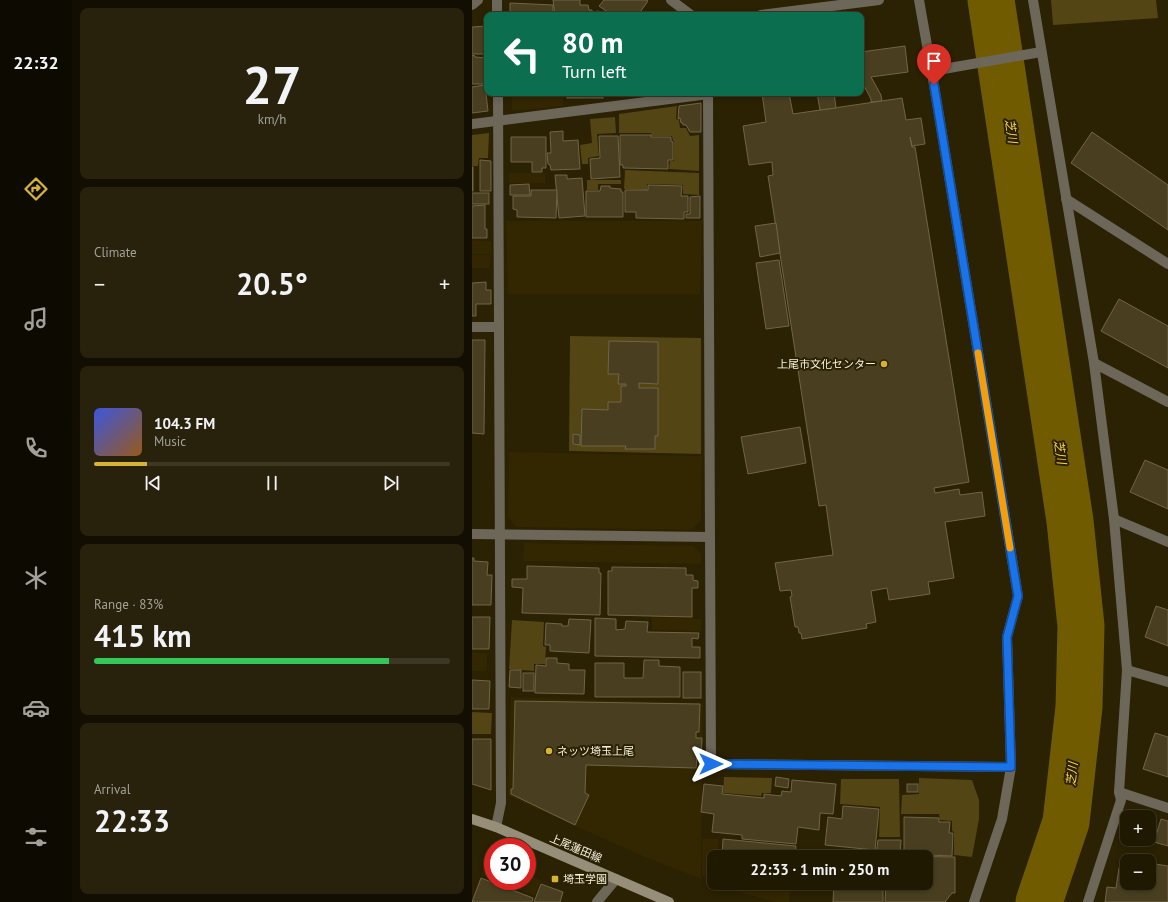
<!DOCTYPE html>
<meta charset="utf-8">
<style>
:root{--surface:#201902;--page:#28220c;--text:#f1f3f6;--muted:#a2a099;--line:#3d3824;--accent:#d8b434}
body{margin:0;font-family:"PT Sans","Noto Sans JP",sans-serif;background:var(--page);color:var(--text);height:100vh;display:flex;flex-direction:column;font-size:15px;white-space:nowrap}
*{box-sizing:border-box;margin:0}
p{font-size:13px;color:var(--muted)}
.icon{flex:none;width:22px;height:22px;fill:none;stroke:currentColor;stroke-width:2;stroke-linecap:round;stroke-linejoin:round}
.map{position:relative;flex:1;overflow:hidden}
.sheet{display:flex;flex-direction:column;gap:8px;padding:8px;background:#120e01;width:400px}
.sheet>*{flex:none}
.top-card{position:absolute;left:12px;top:12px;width:380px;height:84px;border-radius:8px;box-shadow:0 2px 6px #0003,0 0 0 1px var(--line);background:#0b6e4f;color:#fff;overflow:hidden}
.fabs{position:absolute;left:648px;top:810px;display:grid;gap:8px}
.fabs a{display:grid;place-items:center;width:36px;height:36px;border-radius:8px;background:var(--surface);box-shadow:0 2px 6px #0003,0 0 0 1px var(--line);font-size:20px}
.speed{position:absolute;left:12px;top:838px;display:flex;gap:8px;font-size:20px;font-weight:700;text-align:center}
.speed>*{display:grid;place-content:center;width:52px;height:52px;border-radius:50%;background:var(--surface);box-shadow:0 2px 6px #0003,0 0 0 1px var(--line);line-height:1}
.speed .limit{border:6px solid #d22;background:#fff;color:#111}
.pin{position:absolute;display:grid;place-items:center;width:34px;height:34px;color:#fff;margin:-41px -17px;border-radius:50% 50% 50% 0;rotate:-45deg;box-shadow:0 0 4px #0007}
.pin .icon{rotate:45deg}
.me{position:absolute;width:44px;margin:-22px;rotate:90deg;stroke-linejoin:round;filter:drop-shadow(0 0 3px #0008)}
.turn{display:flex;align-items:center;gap:14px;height:84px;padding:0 12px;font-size:18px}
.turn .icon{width:52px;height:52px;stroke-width:2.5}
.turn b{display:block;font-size:28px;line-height:34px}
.big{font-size:30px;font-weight:800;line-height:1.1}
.sheet .tile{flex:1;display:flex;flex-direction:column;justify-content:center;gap:6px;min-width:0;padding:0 14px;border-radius:8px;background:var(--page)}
.sheet .dial{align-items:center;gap:0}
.dial b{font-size:52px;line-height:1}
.song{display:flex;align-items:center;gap:12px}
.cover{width:48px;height:48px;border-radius:6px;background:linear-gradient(135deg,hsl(230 70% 55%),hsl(30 70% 35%))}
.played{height:4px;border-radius:2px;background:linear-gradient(90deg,var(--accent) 15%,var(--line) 15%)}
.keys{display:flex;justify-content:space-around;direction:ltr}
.heat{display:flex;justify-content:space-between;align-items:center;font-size:22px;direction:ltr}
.charge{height:6px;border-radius:3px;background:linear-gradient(90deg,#34c759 83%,var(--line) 0)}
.trip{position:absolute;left:235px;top:850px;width:226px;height:40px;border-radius:8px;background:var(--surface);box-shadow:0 2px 6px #0003,0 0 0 1px var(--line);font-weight:800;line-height:40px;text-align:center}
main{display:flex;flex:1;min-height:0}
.menu{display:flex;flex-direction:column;width:72px;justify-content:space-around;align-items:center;background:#0d0a01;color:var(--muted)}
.menu .icon{width:28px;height:28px}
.menu .on{color:var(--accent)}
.menu b{font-size:18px;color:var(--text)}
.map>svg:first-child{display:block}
.built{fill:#322700}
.green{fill:#544514}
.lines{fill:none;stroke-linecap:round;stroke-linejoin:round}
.river{stroke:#715b00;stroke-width:47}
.building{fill:#493f20;stroke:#706646}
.service{stroke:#6c6759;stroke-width:10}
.minor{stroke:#6c6759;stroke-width:10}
.tertiary{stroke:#6c6759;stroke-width:10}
.secondary{stroke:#968e78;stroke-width:10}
.route-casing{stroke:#114b97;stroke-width:10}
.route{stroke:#1a73e8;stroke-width:7}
.slow{stroke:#f59e0b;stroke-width:7}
.poi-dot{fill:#d8b434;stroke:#2b2103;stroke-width:1.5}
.labels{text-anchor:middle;stroke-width:4;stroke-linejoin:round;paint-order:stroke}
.poi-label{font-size:11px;fill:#f7f2e0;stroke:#2b2103;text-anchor:start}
.street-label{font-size:11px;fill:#f7f2e0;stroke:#2b2103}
.water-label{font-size:12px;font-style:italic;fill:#fbd34c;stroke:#2b2103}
</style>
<main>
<nav class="menu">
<b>22:32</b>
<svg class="icon on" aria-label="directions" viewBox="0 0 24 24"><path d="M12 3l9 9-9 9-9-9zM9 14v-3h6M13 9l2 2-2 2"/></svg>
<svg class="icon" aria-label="music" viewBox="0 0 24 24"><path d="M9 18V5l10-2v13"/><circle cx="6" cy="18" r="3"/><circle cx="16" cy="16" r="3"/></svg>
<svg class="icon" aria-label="phone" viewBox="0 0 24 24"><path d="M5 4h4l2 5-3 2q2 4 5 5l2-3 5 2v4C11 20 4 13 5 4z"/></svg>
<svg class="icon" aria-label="climate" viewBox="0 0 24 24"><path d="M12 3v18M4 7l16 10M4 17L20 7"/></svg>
<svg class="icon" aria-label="car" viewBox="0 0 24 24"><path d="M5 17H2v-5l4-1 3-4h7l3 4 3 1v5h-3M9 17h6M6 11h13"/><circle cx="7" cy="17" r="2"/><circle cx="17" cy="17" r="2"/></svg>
<svg class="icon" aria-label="filters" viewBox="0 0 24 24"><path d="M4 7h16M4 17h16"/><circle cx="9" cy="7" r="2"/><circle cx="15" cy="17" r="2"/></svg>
</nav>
<section class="sheet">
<div class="tile dial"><b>27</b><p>km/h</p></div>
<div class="tile"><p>Climate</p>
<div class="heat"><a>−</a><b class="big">20.5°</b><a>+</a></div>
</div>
<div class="tile">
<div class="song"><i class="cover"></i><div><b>104.3 FM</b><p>Music</p></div></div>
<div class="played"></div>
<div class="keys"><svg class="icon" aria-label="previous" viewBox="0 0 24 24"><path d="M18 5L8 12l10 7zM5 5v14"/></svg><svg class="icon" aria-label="pause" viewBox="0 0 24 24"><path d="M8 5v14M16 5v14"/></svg><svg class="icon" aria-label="next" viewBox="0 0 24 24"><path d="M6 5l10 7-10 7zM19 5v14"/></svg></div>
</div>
<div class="tile"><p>Range · 83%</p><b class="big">415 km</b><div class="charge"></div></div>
<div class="tile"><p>Arrival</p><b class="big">22:33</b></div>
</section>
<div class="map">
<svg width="696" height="902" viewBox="0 0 696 902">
<rect width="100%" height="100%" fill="#2b2103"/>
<g class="built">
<polygon points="40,93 91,93 91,106 40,111"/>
<rect x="37" y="173" width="36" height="10"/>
<polygon points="34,221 230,221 228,294 36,294"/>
<polygon points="0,240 19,241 19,254 0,254"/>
<polygon points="0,255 19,255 18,268 0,268"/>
<polygon points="37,452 230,456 229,520 220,530 44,527 36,516"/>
<polygon points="52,543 222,546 229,554 229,564 51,561"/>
<polygon points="180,617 230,619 229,631 180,630"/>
<polygon points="0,652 15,653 15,671 0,671"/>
<polygon points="39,697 231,703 229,879 173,857 36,796"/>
<polygon points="230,839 246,839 246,857 242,857 242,879 230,876"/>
<polygon points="15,858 21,860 21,879 9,875"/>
<polygon points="55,874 69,880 63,896 25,881 55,881"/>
<polygon points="250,883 319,883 317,902 302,902 250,887"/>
</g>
<g class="green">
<polygon points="579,0 684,0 686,18 581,25"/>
<polygon points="205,106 204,119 207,120 208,128 214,128 218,136 227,135 227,171 197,169 198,161 202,161 202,141 201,141 200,136 179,136 179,133 147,133 147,114"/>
<polygon points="143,117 144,133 125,134 127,156 116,158 116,164 110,164 108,145 120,143 118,119"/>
<polygon points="17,133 16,158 7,158 6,166 0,166 0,135"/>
<polygon points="153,170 227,173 227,195 211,194 211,185 175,184 175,190 152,189"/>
<polygon points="115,180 149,180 149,184 126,184 126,190 115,190"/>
<polygon points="98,336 229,338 229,454 97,451"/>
<polygon points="40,620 72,622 71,646 74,647 73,664 62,664 62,671 37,669"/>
<polygon points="0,712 20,713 19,734 0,734"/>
<polygon points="252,777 300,778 299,793 290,793 289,796 251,793"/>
<polygon points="447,778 500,780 507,800 507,819 500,857 482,855 482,832 480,831 480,821 468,820 467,814 429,814 430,795 447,794"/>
<polygon points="369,779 427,779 428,837 407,837 408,807 368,804"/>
</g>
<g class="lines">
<polyline class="river" points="519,0 598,521 609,626 607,707 594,822 567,902"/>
</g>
<g class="building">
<polygon points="81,0 108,0 108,5 116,5 117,10 120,10 120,12 127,11 127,15 83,15"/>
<polygon points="132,0 174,0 176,1 166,15 140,15 127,6"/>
<polygon points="38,3 81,5 81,15 38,15"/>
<polygon points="15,26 15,54 0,54 0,27"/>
<polygon points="433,46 436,72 399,77 409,95 410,101 399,102 399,99 389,80 389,52"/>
<polygon points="0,55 3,56 3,57 15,58 14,84 0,84"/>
<polygon points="13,85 16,111 0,113 0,87"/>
<rect x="95" y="93" width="36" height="5"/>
<polygon points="290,93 317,93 321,114 430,98 434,120 449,118 453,144 440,146 438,137 440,147 443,147 497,482 462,488 463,493 487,489 488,495 510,492 513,516 473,522 482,578 456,582 458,594 417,600 415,588 399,591 404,622 394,624 395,628 330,639 329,633 327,633 326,627 323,627 318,597 320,596 319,590 308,591 303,563 361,555 354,505 347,506 296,176 301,175 300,162 277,165 271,126 294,122"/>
<polygon points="345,93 362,93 364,108 348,110"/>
<polygon points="229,103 229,132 218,132 214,125 211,125 211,123 209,123 208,118 206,119 207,106"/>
<polygon points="91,131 91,141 106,140 108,169 79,170 78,165 76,164 75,153 79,153 78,132"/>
<polygon points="620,132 696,185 696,230 599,163"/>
<polygon points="148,135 179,135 179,137 199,137 199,141 201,142 201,160 196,160 196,169 151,168 151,165 148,165"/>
<polygon points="127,136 146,136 148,177 119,179 118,159 128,158"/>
<polygon points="39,137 74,137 74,168 70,168 70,172 60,172 60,162 39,162"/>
<polygon points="8,160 19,161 19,191 8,191"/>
<rect x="0" y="167" width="1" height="24"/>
<polygon points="83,175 95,175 95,179 110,178 113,216 87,218"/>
<polygon points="57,184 58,195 38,195 38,185"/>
<polygon points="176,185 210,186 209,196 216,196 216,212 212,212 212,219 164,218 164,212 153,212 153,190 176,190"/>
<polygon points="129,186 138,186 138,188 149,189 149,192 151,192 151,217 114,217 114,191 128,191"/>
<polygon points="59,190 85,190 84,218 45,217 45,210 41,209 41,196 59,196"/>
<rect x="0" y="193" width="17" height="11"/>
<polygon points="228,196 228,218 214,218 214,214 218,214 218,197"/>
<polygon points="13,205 13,229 15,229 15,238 0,238 0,206"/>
<polygon points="304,223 308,253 288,257 283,226"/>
<polygon points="307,260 317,326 294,329 284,263"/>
<polygon points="14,282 14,290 19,290 19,304 4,304 4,316 0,316 0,283"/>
<polygon points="647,299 696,326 696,368 629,331"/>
<polygon points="0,340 13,340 12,434 0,433"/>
<polygon points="137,341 186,342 186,384 167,383 167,388 186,388 186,436 183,436 183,449 153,449 154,446 109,446 110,409 136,410 136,402 149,402 149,386 154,386 154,384 146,384 147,374 136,374"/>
<polygon points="328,427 334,463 276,474 269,437"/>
<polygon points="101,434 108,435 108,445 101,444"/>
<polygon points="673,460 696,470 696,509 658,492"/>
<polygon points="0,558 2,558 2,561 16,562 15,575 20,575 19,605 0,605"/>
<polygon points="55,566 127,568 127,573 129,573 128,615 50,613 51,588 40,587 40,579 55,579"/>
<polygon points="140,567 214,568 214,575 221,575 221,580 226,581 226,588 220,588 220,617 136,615 136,571 140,571"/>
<polygon points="684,606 696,610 696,646 673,637"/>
<polygon points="0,617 18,617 17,649 0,649"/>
<polygon points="123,618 144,619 144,630 153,629 154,621 176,622 175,632 227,633 226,639 220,638 220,647 228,647 228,658 123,656"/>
<polygon points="97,619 119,620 117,653 78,651 78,645 73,645 74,623 90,624 90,626 96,626"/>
<polygon points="74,658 85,658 85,663 97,664 97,670 113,670 112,694 63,693 64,665 74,666"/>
<polygon points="172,660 187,660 187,666 208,667 208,697 123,697 123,663 152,663 152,678 171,678"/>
<polygon points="38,670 49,670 49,688 37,687"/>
<rect x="211" y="672" width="18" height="26"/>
<rect x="51" y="673" width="11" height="18"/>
<polygon points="0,680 18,681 17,709 0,709"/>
<polygon points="43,701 228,704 227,732 224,732 224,738 230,738 229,757 225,757 224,768 114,765 113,793 117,795 103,825 39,794 39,789 41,789"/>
<polygon points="683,733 696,737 696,777 671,769"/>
<polygon points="0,739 19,739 19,790 0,784"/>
<polygon points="304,777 317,779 316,788 303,786"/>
<polygon points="320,780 364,784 361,814 348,813 347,830 326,827 324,844 270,839 270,835 240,832 242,814 229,812 232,784 251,786 250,794 292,798 292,794 309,796 310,791 319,792"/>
<rect x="435" y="784" width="11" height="8"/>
<polygon points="371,806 407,809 403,850 353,845 356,817 370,819"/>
<polygon points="432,817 467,818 467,822 478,822 477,833 481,833 480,856 432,854"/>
<polygon points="689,819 696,821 696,846 682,842"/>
<polygon points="251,839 324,846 323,857 250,857"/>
<polygon points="406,840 429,840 428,856 404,856"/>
<polygon points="363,854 399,856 399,857 363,857"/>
<polygon points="429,856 483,857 483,893 480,893 473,902 413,902 414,883 454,883 454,857 429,857"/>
<polygon points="677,863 696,866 696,902 633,902 635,887 644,888 647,868 655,869 655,883 677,883"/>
<polygon points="9,878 61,898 60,902 0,902"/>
<polygon points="362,883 411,883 411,902 361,902"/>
<polygon points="69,884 91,892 88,902 62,902"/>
</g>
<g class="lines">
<g class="service">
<polyline points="25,0 25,15"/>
<polyline points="0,5 6,0"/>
<polyline points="0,124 237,94"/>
<polyline points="594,199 696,264"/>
<polyline points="0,327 27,327"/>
<polyline points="622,363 696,402"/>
<polyline points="642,519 696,542"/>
<polyline points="655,670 696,682"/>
<polyline points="647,792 696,808"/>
<polyline points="24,827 29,803 26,93"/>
</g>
<g class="minor">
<polyline points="199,0 219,15"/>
<polyline points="447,0 462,85 546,596 535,637 539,767 530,819 502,902"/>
<polyline points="561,0 622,363 642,519 655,670 647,792 649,800 616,902"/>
<polyline points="289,15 407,0"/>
<polyline points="460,71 569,52"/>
<polyline points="0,534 238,537 236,93"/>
<polyline points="238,537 239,764 539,767"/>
</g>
<polyline class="tertiary" points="125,902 144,879"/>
<polyline class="secondary" points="0,819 24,827 197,902"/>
</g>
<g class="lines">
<defs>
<polyline id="route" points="239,764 539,767 535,637 546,596 462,85"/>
</defs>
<use href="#route" class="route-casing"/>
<use href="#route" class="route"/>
<polyline class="slow" points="506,353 538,548"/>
</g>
<g class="poi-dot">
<circle cx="412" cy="364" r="4"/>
<circle cx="77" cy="751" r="4"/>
<rect x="79" y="875" width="8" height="8" rx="2"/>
</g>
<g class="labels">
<g class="poi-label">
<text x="404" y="368" text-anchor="end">上尾市文化センター</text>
<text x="85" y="755">ネッツ埼玉上尾</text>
<text x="91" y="883">埼玉学園</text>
</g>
<g class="street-label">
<text transform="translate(104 848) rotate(23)" y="4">上尾蓮田線</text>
</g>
<g class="water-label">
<text transform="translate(539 131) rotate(81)" y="4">芝川</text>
<text transform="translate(588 452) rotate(81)" y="4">芝川</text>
<text transform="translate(600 774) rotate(-84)" y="4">芝川</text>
</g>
</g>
</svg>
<div class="fabs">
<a>+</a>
<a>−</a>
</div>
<div class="speed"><div class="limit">30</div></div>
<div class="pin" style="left:462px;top:85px;background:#d93025"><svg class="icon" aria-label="arrive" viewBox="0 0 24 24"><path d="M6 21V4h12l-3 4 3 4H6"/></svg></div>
<svg class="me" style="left:239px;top:764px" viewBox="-20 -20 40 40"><path d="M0-17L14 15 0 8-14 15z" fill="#1a73e8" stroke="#fff" stroke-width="4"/></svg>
<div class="trip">22:33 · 1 min · 250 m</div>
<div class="top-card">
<div class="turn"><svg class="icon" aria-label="left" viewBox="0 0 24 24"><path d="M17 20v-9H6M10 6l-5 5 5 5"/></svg><div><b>80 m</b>Turn left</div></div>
</div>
</div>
</main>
